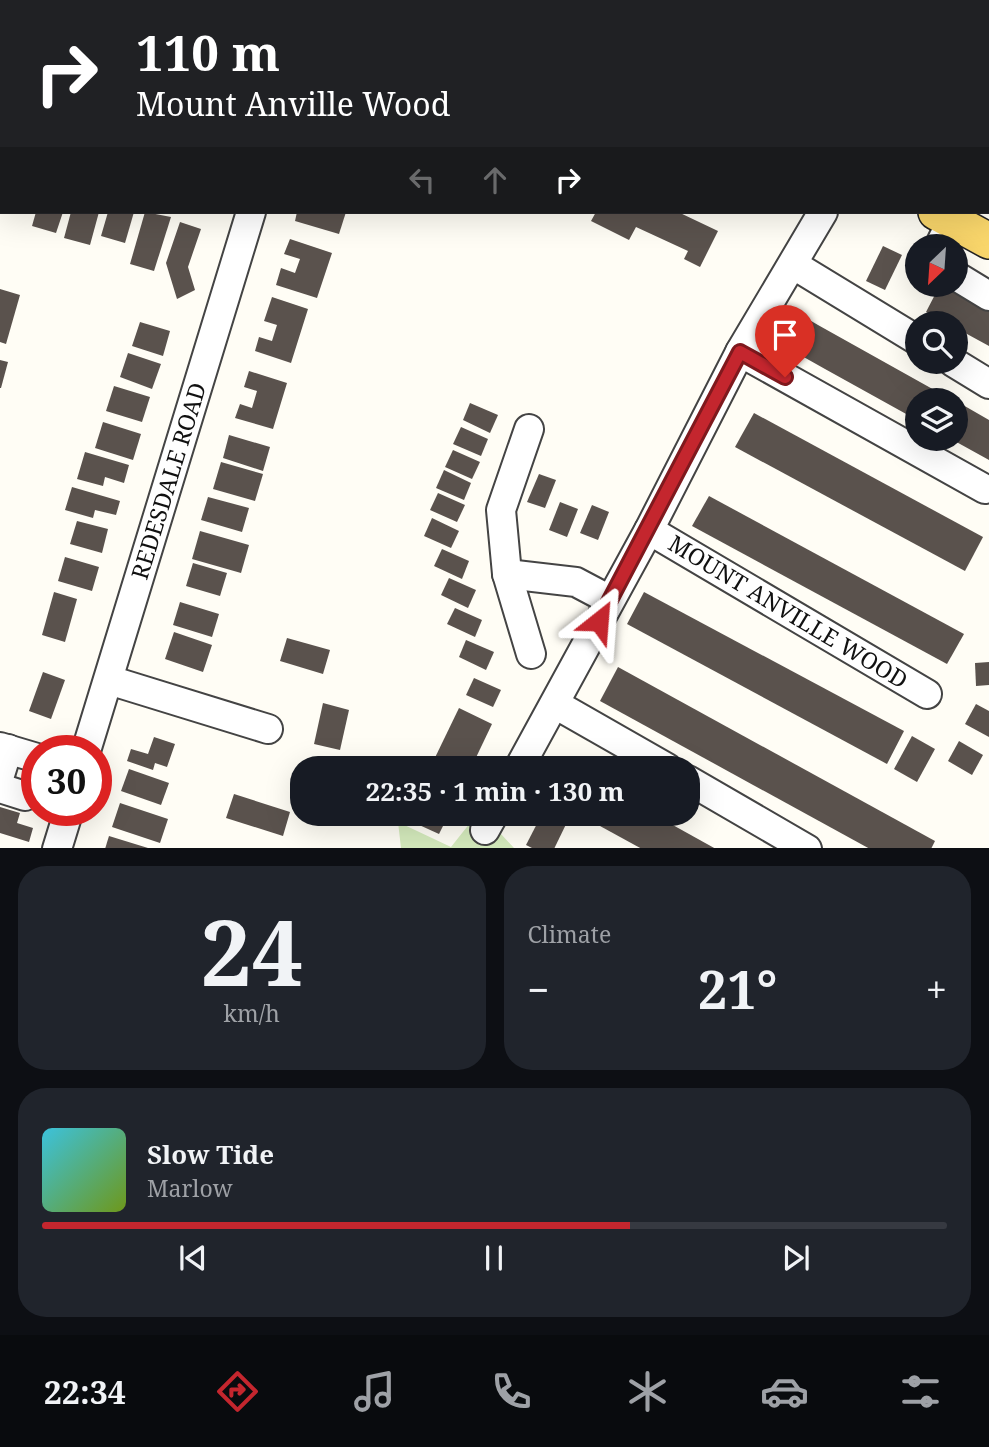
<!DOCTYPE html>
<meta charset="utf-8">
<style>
:root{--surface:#171b24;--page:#20242c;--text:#f1f3f6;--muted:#9ea1a6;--line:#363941;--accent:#c4262e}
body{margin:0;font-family:"Noto Serif",serif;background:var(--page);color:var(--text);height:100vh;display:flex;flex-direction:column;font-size:26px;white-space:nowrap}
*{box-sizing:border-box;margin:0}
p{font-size:23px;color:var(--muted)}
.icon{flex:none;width:38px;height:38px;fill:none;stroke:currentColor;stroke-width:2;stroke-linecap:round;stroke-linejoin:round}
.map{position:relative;height:848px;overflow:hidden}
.panel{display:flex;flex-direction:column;gap:18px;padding:18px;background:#0d0f14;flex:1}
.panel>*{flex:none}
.top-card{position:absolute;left:0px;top:0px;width:990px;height:214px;box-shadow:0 7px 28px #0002;background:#202124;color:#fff;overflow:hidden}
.needle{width:46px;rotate:205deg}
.fabs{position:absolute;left:905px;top:234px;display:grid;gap:14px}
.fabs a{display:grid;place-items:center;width:63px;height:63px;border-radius:50%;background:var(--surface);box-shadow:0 7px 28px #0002;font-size:35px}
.speed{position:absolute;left:21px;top:735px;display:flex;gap:14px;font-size:35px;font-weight:700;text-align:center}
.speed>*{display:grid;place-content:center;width:91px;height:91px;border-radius:50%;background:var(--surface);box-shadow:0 7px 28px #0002;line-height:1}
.speed .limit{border:10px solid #d22;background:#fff;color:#111}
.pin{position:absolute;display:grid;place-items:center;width:60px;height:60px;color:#fff;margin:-72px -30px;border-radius:50% 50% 50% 0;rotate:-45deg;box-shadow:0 0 7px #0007}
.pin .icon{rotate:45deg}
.me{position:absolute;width:77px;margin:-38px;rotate:28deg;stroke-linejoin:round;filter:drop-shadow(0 0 5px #0008)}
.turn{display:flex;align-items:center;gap:24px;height:147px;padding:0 21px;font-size:32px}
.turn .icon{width:91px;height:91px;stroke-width:2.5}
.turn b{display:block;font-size:49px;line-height:60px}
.lanes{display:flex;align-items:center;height:66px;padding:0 21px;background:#0003;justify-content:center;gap:35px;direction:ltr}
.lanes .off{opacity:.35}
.big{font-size:52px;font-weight:700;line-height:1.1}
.panel .widget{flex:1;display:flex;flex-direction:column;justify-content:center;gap:10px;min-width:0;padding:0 24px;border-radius:28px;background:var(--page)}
.panel .dial{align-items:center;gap:0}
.dial b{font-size:91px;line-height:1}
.song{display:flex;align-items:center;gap:21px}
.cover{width:84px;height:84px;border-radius:10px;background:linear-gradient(135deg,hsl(190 70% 55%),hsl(80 70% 35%))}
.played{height:7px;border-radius:4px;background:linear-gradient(90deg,var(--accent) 65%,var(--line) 65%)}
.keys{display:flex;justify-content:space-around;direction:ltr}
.heat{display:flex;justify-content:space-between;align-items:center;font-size:38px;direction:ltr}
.panel .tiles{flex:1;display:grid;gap:18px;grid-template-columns:1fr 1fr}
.widget:last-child{grid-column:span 2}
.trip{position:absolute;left:290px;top:756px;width:410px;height:70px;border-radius:28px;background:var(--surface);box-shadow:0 7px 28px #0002;font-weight:700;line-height:70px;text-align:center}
.dock{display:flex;height:112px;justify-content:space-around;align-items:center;background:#090b0e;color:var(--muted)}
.dock .icon{width:49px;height:49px}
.dock .current{color:var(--accent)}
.dock b{font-size:32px;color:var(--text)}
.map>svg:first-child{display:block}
.green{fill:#d5ebbd}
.building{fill:#5a524d}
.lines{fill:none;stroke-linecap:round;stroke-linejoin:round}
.minor-casing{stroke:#444;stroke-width:32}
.major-casing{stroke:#222;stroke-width:38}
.minor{stroke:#fff;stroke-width:28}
.major{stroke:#f9d66b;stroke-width:35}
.route-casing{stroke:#7f191e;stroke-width:18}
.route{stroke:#c4262e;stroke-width:12}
.labels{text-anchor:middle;stroke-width:7;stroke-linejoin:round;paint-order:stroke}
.street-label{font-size:23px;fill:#111;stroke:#fff}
</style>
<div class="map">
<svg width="989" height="849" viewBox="0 0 989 849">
<rect width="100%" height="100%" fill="#fffdf5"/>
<polygon class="green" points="398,822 451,847 470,823 501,834 514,848 401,848"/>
<g class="building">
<polygon points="36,212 63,212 56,233 32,226"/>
<polygon points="71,212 99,212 90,245 64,238"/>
<polygon points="108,212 134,212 125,243 101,236"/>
<polygon points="145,212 171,217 154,271 130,264"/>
<polygon points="297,212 346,212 339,234 295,221"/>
<polygon points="596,212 678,212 718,231 700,267 684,259 688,251 636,227 629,240 591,221"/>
<polygon points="180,222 201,229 188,267 195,290 177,299 166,263"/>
<polygon points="290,239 332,253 317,298 276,285 281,268 295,273 300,259 284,254"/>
<polygon points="883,246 902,255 885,290 866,281"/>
<polygon points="940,285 989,309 989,346 956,328 956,324 948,324 926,312"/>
<polygon points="0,289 20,295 6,344 0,342"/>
<polygon points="272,297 308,309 291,363 255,351 259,337 272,341 277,325 264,321"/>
<polygon points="794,311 818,325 954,401 917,401 917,420 825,369 777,342"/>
<polygon points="140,322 170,331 163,356 132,346"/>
<polygon points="128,353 161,364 152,389 120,377"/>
<polygon points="0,360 8,362 1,388 0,388"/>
<polygon points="249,371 287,383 273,429 235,418 240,404 252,408 257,391 244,387"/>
<polygon points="114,386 150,397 142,422 106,411"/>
<polygon points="956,401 989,420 989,460 951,439 956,439"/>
<polygon points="470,403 498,415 490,433 463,420"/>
<polygon points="754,413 983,537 965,571 735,447"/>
<polygon points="103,422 141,434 133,460 95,448"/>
<polygon points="461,427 488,439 481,456 453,444"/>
<polygon points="229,435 270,447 263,471 223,458"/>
<polygon points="453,450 480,462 472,479 445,467"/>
<polygon points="85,452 129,465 124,483 105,477 103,486 77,479"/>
<polygon points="221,462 263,474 255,501 213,489"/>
<polygon points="444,470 471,483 464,500 436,488"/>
<polygon points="539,474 556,480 545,508 527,502"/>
<polygon points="72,487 120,501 116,515 95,510 93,518 65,510"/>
<polygon points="438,493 465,505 457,522 430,510"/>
<polygon points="709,496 964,634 947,664 692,526"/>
<polygon points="208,497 249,508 242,532 201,520"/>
<polygon points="560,502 578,509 567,537 549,530"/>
<polygon points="592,505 609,512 598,540 580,533"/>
<polygon points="432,518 459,531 451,548 424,536"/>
<polygon points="77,521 108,529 102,553 70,544"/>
<polygon points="200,531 249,545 241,573 192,559"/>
<polygon points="442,549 469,561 462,579 434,566"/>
<polygon points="65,557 99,567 92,591 58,581"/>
<polygon points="193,563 227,573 220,596 186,586"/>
<polygon points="449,578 476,590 468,608 441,595"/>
<polygon points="54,592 77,599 65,642 42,635"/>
<polygon points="644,592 904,731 887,764 627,624"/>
<polygon points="180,602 219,614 212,637 173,625"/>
<polygon points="455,608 482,620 475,637 447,624"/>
<polygon points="174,632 212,645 203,672 165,659"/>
<polygon points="287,638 330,650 323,674 280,661"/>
<polygon points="466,640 494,652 486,670 459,657"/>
<polygon points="989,662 989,685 976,686 975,663"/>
<polygon points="618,667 935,841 931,849 870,849 600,701"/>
<polygon points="43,672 65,680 51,719 29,711"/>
<polygon points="474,678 501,690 493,707 466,695"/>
<polygon points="323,703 349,710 340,750 314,744"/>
<polygon points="976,704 989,711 989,737 965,724"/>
<polygon points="459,708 492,724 471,768 430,768"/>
<polygon points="912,736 935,749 917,782 894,769"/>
<polygon points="154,737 175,744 167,767 155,763 153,770 127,761 131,749 148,754"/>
<polygon points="959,741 983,755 972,775 948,761"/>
<polygon points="311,758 334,768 306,768"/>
<polygon points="570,760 585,768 565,768"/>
<polygon points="129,769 169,783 161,805 121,791"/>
<polygon points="234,794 290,812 283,836 226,818"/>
<polygon points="120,803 168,819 160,843 112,827"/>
<polygon points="0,807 20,813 17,823 33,828 29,842 0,833"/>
<polygon points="408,814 449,814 439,834 406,819"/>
<polygon points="542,814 571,814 554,849 534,849 526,845"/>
<polygon points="607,814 653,814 716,849 642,849 600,826"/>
<polygon points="109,836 148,848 148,849 105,849"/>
</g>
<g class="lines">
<defs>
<g id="minor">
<polyline points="805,0 809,2"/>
<polyline points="314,2 314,0"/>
<polyline points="0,125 2,125"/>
<polyline points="939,247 952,220"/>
<polyline points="794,265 917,340"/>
<polyline points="956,276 989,296"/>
<polyline points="740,352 985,489"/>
<polyline points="953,362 989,384"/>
<polyline points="529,429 501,510 507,574 531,654"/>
<polyline points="649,530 927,694"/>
<polyline points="507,574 576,582 610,600"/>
<polyline points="109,680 268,729"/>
<polyline points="555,704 667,768"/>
<polyline points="0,747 37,758"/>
<polyline points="86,751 251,212"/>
<polyline points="519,768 649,530 740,352 823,212"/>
<polyline points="0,775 8,749"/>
<polyline points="688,780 807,849"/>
<polyline points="0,788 25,796"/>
<polyline points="485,830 494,814"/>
<polyline points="57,849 69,810"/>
</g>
<g id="major">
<polyline points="540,0 543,2"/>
<polyline points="936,212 989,241"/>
</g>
</defs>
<use href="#minor" class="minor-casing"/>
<use href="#major" class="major-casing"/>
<use href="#minor" class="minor"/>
<use href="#major" class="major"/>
</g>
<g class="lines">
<defs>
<polyline id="route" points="599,621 740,352 785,377"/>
</defs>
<use href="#route" class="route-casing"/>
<use href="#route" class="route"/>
</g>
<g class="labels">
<g class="street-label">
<text transform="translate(169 481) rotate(-73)" y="8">REDESDALE ROAD</text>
<text transform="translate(788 612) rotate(31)" y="8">MOUNT ANVILLE WOOD</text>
</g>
</g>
</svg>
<div class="fabs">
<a><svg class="needle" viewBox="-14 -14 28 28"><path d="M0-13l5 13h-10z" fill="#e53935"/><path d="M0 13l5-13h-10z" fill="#9ea1a6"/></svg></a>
<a><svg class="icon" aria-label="search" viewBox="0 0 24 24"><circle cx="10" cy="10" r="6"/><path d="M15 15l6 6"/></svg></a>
<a><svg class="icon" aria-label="layers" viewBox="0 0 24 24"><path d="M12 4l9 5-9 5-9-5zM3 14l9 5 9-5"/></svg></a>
</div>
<div class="speed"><div class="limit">30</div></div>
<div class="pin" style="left:785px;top:377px;background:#d93025"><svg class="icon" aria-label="arrive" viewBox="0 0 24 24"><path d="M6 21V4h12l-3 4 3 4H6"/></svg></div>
<svg class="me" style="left:599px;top:621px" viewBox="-20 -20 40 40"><path d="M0-17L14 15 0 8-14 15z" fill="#c4262e" stroke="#fff" stroke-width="4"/></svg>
<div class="trip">22:35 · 1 min · 130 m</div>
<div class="top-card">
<div class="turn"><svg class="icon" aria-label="right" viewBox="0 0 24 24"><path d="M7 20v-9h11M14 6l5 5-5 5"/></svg><div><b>110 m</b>Mount Anville Wood</div></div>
<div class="lanes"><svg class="icon off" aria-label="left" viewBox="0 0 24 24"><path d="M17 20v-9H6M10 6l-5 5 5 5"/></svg><svg class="icon off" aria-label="ahead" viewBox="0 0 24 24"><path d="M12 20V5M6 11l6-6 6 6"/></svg><svg class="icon" aria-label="right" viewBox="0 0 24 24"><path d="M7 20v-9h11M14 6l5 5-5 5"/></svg></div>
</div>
</div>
<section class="panel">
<div class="tiles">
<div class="widget dial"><b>24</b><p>km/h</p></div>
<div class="widget"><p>Climate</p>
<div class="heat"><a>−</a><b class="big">21°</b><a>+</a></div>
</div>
<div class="widget">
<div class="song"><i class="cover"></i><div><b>Slow Tide</b><p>Marlow</p></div></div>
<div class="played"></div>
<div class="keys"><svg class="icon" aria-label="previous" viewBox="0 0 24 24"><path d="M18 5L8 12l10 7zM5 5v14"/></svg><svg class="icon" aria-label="pause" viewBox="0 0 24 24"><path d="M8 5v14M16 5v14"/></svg><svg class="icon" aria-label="next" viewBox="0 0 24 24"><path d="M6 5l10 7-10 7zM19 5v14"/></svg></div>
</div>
</div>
</section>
<nav class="dock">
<b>22:34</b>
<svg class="icon current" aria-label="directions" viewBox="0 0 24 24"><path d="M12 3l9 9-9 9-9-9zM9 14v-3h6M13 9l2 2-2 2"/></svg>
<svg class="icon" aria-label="music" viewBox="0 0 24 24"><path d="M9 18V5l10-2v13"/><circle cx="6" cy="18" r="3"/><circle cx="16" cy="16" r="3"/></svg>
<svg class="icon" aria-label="phone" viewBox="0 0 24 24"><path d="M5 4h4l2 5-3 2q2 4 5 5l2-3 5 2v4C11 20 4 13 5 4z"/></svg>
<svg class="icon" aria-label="climate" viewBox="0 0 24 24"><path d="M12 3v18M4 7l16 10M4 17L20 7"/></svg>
<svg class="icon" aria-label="car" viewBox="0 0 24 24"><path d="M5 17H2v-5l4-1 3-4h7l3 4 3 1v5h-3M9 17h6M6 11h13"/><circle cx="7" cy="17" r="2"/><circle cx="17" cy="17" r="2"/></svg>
<svg class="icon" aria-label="filters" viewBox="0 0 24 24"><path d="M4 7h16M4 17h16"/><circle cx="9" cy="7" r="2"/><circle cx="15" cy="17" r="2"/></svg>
</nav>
